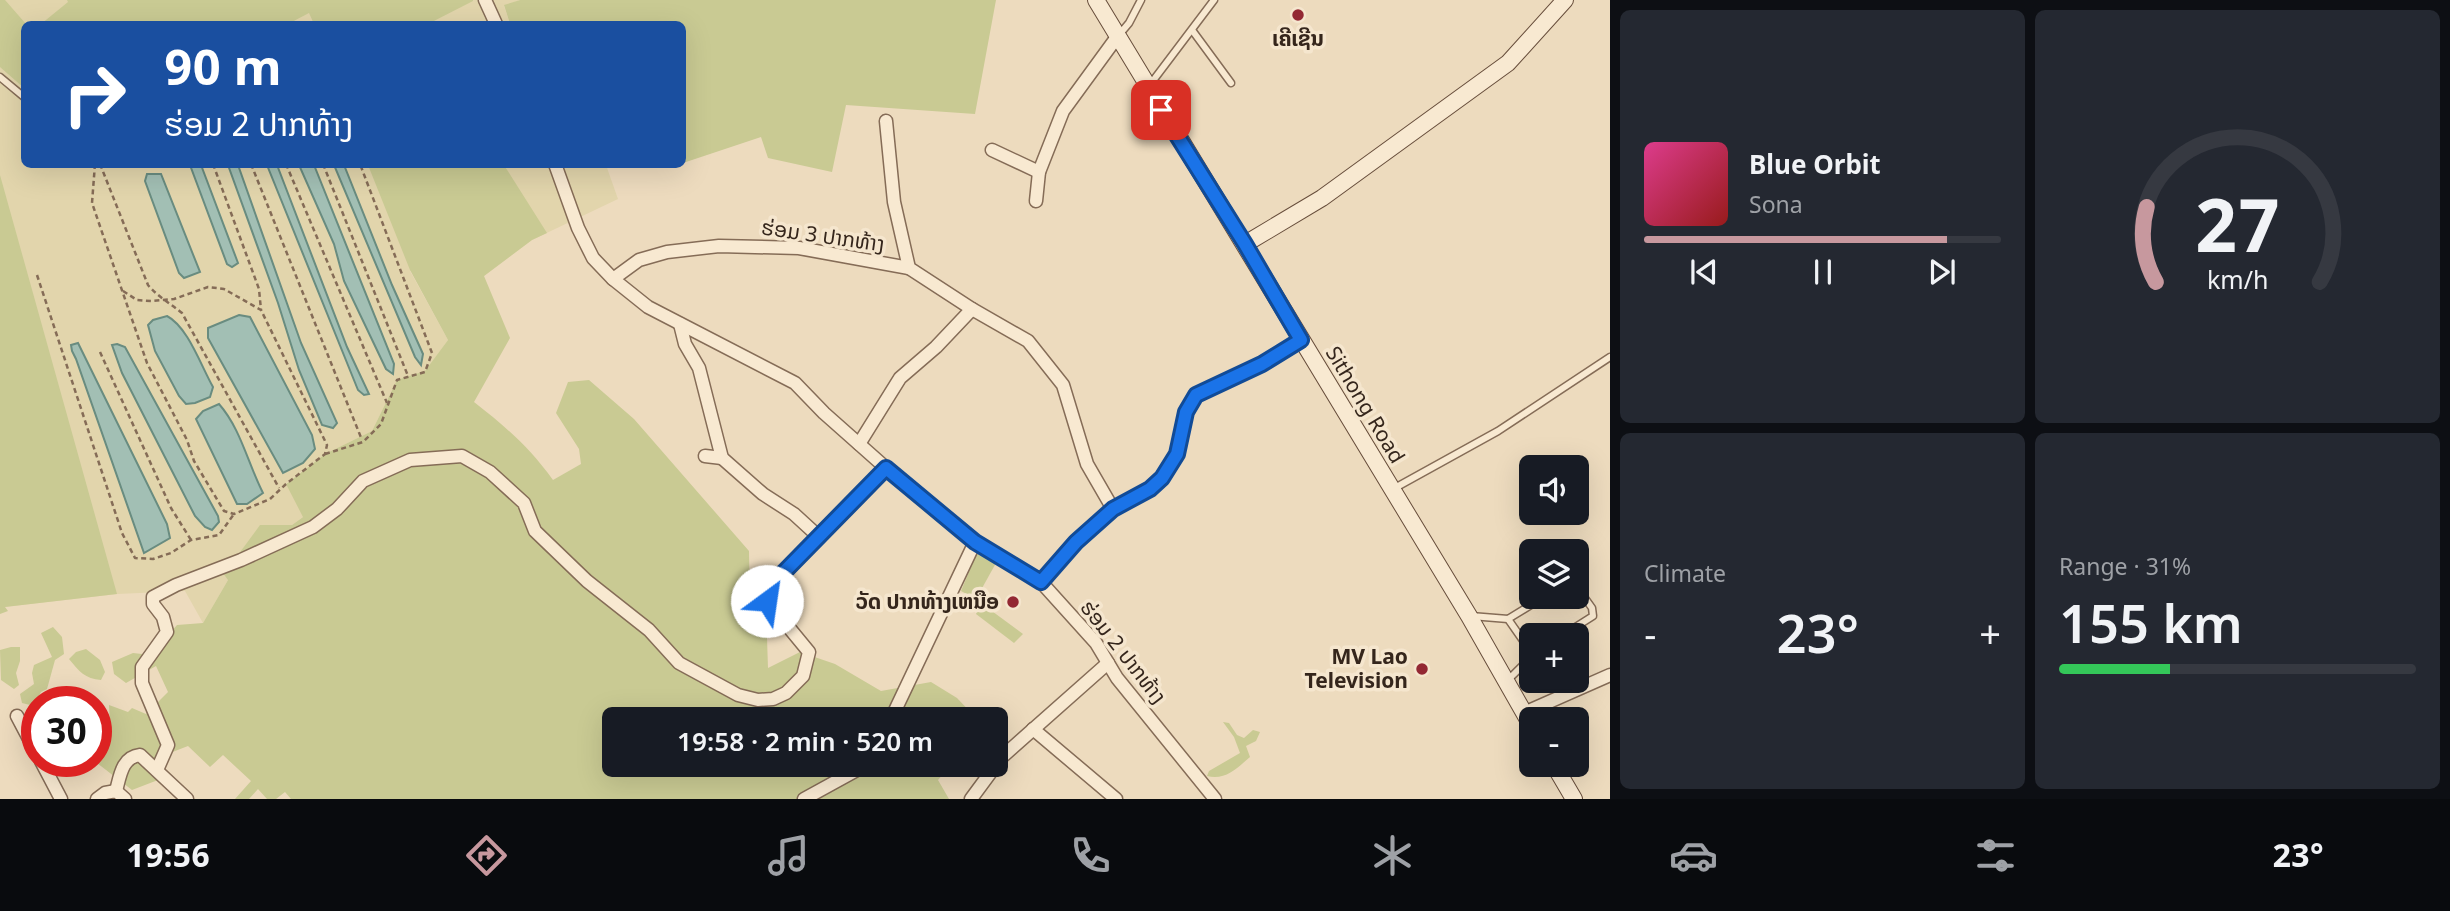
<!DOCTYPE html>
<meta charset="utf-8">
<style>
:root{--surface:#171b24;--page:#242831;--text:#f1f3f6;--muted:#9ea1a6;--line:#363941;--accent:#c7989e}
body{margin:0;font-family:Georgia,"Noto Sans Lao",serif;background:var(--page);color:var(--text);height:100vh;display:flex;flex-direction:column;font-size:26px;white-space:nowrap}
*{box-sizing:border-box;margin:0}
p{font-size:23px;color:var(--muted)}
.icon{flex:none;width:38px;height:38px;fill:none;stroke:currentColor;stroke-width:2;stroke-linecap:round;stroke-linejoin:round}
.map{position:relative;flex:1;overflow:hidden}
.panel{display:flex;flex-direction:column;gap:10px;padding:10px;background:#0d0f14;width:840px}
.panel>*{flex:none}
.hud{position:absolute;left:21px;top:21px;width:665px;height:147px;border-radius:10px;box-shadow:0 7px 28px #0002;background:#1a4fa0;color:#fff;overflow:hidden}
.buttons{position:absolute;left:1519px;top:455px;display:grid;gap:14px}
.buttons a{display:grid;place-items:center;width:70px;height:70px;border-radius:10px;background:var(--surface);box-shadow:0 7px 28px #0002;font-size:35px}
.speed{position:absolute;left:21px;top:686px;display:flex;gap:14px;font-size:35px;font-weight:700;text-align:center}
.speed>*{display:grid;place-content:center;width:91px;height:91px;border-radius:50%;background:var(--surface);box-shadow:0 7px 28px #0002;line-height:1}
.speed .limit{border:10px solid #d22;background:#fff;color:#111}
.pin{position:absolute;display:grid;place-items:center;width:60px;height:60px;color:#fff;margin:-30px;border-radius:14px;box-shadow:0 4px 10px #0006}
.me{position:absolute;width:77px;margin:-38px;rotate:31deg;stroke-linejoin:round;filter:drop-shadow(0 0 5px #0008)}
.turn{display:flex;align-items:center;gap:24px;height:147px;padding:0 28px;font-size:32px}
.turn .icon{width:91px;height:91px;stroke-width:2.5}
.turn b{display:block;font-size:49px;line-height:60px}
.big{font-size:52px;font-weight:600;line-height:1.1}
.panel .card{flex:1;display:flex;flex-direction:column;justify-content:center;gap:10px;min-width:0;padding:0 24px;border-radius:10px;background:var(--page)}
.panel .dial{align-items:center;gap:0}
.dial svg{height:182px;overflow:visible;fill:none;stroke:var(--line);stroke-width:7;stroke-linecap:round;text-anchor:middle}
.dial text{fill:var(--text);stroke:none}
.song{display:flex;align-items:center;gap:21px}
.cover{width:84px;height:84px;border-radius:10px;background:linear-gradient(135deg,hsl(330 70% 55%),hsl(0 70% 35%))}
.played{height:7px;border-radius:4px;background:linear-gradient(90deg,var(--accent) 85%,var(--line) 85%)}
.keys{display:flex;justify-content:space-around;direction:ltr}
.heat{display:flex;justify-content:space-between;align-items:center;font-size:38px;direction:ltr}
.charge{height:10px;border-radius:5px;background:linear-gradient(90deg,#34c759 31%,var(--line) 0)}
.panel .tiles{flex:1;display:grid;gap:10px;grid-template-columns:repeat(2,1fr)}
.trip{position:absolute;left:602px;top:707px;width:406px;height:70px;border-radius:10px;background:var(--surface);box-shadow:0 7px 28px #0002;font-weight:600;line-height:70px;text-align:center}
.menu{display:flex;height:112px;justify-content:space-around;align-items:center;background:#090b0e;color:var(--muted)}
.menu .icon{width:49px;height:49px}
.menu .on{color:var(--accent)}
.menu b{font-size:32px;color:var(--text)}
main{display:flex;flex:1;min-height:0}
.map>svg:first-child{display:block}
.farmland{fill:#e2d5ac}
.green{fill:#c9ca93}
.water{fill:#a2bfb4;stroke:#698c80;stroke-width:2}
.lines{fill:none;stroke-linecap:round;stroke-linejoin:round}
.lane-casing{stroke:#856c57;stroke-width:9}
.street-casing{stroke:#856c57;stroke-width:15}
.secondary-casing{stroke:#674d3b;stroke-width:18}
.path{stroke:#856c57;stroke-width:2.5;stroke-dasharray:5 3.5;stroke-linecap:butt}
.lane{stroke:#f8e9d1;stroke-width:6}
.street{stroke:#f8e9d1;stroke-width:12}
.secondary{stroke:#f8e9d1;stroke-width:16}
.route-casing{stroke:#114b97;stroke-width:18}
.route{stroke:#1a73e8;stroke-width:12}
.poi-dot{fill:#932833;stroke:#f5e6ce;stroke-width:2.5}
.labels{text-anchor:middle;stroke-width:7;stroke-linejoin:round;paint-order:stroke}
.poi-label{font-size:21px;font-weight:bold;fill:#35261c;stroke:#f5e6ce;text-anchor:end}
.street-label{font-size:21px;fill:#35261c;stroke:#f5e6ce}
</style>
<main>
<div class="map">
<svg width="1610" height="799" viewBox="0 0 1610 799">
<rect width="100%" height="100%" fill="#eddbbe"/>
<polygon class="farmland" points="0,0 520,0 504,6 510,24 24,24 24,164 606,165 618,199 532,240 484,276 410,271 448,340 425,372 397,380 372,431 325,454 286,483 304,516 292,525 260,526 232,563 228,580 203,623 185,591 117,594 4,607 0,604"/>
<g class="green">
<polygon points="0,0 5,0 26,24 24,24 24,88 0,67"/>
<polygon points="67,0 473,0 473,1 428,24 314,24 309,13 288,24 41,24 68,2"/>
<polygon points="520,0 996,0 975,114 846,105 832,172 768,158 761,137 683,163 682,24 510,24 504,5"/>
<path d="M368,165H504L547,233L532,240L484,276L510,338L474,402C506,427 529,447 553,480L581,464L579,449L556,413L568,382L589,380L634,419L749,551L750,608L767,638L768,668L800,652L835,664L881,691L931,682L957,698L977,719H614V765H916L927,769L930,765H951L938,780L949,799H291L285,792L276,799H267L258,789L249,799H235L251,781L223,755L210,767L188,746L157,758L158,780L132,790L97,763L110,726L109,705L128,712L132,708L146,714L168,692L156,666L126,683L114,674L112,662L133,653L151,655L177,625L203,623L228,580L220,569L232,563L260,525H292L303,517L286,484L325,454L372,431L397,380L425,371L448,340L410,270Z"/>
<polygon points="0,175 117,594 5,607 8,611 0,614"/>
<polygon points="978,550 996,563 976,599 961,591"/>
<polygon points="981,603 1023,634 1014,643 976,614"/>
<polygon points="53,627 62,637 64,654 55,660 47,689 41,692 34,706 22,703 20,694 34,684 32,673 34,665 52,657 41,633"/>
<polygon points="11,647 20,647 20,661 16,673 19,685 14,689 1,680 0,650"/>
<path d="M86,649L100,660L105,672L101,680C85,679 79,671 69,659L76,652Z"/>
<path d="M1223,722L1229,723L1237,735L1244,738L1253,730L1260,732L1256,741L1246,746L1250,757C1237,768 1225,781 1207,776L1209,771L1240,753L1234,737Z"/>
</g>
<g class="water">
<polygon points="190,165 201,165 238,263 232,267 227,264"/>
<polygon points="228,165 238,165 301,343 337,423 333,428 322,425 299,370 278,303"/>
<polygon points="267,165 277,165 347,347 369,394 364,395 358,390"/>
<polygon points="299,165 314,165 394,364 393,374 386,369 344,281 334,244"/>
<polygon points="334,165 344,165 392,285 423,354 421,365 415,357"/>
<polygon points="147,174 161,174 200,272 184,278 179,273 145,181"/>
<polygon points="239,315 250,317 312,435 315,449 303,463 283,473 208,338 208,328"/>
<path d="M167,316C188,327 201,366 213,387L210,397L195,403L186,404L179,396L155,351L148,325L153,320Z"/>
<polygon points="78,343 167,524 170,538 144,553 76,359 72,351 71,345"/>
<polygon points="117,344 125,347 218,516 219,522 212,530 205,527 195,516 122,373 112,345"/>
<path d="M219,404C241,429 248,464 263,493L247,504H237L196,419L203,411Z"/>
</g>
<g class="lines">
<defs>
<g id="lane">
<polyline points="1192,30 1231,83"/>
<polyline points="1118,36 1129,23 1141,0"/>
<polyline points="0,77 24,97"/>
<polyline points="1149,86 1214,0"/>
<polyline points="1393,489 1498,431 1610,357"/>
<polyline points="1471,616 1508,619 1544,597"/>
<polyline points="1508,619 1531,652"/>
<polyline points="1563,635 1593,616 1592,608 1577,587"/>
<polyline points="1508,680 1531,657"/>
</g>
<g id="street">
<polyline points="485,0 496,24"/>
<polyline points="886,121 894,202 909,268 972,309 1028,341 1063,385 1087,464 1113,509"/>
<polyline points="992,150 1039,172"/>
<polyline points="555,164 578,228 593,258 613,279 648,307 795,383 824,413 886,468 975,542 1041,582 1096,643 1117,678 1215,799"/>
<polyline points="1036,201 1039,172 1063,111 1117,37"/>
<polyline points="613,279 639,260 667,252 719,246 799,248 909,268"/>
<polyline points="680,324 685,344 699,368 722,458 763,494 794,514 818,536"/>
<polyline points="859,444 900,378 936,347 972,309"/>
<polyline points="705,456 722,458"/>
<polyline points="1041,582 1076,543 1113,509 1149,489 1162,478 1177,454 1186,412 1196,395 1262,364 1301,340"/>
<polyline points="1524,713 1610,675"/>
<polyline points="17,716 37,754"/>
<polyline points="891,719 975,542"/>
<polyline points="1033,729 1116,799"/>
<polyline points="41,761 61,799"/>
<polyline points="157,770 168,745 142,683 142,667 167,632 163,617 153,604 153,597 176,585 241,560 313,527 337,509 363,481 410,460 462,456 490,472 524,503 535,531 587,581 649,630 679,663 738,695 758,700 773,699 786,693 803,676 809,652 767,601 769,591 818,536 886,468"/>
<path d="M116,791C120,776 122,757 140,755L187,799"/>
<polyline points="97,799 105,793 116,791 125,799"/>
<polyline points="804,799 866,765"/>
<polyline points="971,799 1002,757 1108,663"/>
</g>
<g id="secondary">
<polyline points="1096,0 1469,616 1531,725"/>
<polyline points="1245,244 1322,198 1508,63 1565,0"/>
<polyline points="1554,765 1574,799"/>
</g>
</defs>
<use href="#lane" class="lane-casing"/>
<use href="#street" class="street-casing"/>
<use href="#secondary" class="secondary-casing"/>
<g class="path">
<polyline points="95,164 92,203 147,363 187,440 194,461 224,511 234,514 270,499 286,484 325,454 327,445 261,310 224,289 208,287 174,299 151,301 137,300 123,291"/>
<path d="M100,164L148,285C158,297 170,303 182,313L279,488"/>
<polyline points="213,164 259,289 261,310"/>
<polyline points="251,164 362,440"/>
<polyline points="286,164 387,403"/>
<polyline points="323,164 408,376"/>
<polyline points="37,275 122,533 135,558 153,559 171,553 191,540 219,535 234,514"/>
<polyline points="100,352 171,508 191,540"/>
<polyline points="325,454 363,442 381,424 397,380 425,372 432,353 360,164"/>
</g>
<use href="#lane" class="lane"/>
<use href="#street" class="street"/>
<use href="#secondary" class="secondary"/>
</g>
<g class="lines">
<defs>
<polyline id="route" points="767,601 769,591 784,572 886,468 975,542 1041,582 1076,542 1113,509 1150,489 1162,478 1177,454 1186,412 1196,395 1262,364 1301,340 1245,244 1161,110"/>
</defs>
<use href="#route" class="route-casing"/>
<use href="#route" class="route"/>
</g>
<g class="poi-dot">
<circle cx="1298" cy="15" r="7"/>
<circle cx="1013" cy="602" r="7"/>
<circle cx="1422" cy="669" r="7"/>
</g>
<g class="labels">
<g class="poi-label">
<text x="1298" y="46" text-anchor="middle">ເຄີເຊີນ</text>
<text x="999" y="609">ວັດ ປາກທ້າງເຫນືອ</text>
<text x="1408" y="664">MV Lao<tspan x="1408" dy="24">Television</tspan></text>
</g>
<g class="street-label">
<text transform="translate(823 236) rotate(8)" y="7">ຮ່ອມ 3 ປາກທ້າງ</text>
<text transform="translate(1365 405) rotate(59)" y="7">Sithong Road</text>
<text transform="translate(1123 652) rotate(52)" y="7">ຮ່ອມ 2 ປາກທ້າງ</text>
</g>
</g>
</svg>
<div class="buttons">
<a><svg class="icon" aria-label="sound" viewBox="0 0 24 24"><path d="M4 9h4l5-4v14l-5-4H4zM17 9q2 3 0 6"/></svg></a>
<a><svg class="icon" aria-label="layers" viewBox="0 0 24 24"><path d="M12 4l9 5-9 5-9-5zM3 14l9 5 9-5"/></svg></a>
<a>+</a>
<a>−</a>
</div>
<div class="speed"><div class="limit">30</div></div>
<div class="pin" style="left:1161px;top:110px;background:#d93025"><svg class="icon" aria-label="arrive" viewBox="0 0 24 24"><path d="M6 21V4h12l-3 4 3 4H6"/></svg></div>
<svg class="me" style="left:767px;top:601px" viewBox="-20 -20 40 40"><circle r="19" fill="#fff"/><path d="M0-13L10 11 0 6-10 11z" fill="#1a73e8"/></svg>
<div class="trip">19:58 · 2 min · 520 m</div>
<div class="hud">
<div class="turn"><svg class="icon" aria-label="right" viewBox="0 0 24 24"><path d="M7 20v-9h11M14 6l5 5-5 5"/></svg><div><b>90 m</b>ຮ່ອມ 2 ປາກທ້າງ</div></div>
</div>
</div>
<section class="panel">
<div class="tiles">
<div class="card">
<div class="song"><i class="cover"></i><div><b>Blue Orbit</b><p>Sona</p></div></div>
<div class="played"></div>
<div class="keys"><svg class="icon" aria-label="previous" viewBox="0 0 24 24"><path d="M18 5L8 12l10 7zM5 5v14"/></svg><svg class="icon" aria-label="pause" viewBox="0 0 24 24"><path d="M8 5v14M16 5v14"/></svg><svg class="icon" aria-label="next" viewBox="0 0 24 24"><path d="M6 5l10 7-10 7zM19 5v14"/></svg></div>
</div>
<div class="card dial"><svg viewBox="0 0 100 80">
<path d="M14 69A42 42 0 1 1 86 69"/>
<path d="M14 69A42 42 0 0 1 10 36" stroke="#c7989e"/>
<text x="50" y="56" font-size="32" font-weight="700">27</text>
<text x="50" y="72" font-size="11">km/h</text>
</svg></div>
<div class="card"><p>Climate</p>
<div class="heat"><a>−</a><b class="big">23°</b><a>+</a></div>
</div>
<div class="card"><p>Range · 31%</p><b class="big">155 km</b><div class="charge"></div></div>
</div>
</section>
</main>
<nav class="menu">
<b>19:56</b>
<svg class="icon on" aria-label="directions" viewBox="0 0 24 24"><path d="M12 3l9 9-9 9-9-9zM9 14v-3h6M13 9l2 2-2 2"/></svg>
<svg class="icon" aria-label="music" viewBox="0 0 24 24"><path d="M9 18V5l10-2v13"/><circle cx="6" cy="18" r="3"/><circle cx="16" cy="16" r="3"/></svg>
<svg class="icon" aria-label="phone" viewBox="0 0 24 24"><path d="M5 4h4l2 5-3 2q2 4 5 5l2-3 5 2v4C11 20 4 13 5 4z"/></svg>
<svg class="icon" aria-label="climate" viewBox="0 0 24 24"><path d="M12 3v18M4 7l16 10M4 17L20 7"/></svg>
<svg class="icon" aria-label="car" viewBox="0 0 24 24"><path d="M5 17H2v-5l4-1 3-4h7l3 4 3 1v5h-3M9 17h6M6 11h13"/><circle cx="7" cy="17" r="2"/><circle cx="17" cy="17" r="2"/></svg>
<svg class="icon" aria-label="filters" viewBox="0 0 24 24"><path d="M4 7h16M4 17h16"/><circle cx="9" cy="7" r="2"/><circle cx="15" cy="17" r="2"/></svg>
<b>23°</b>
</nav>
